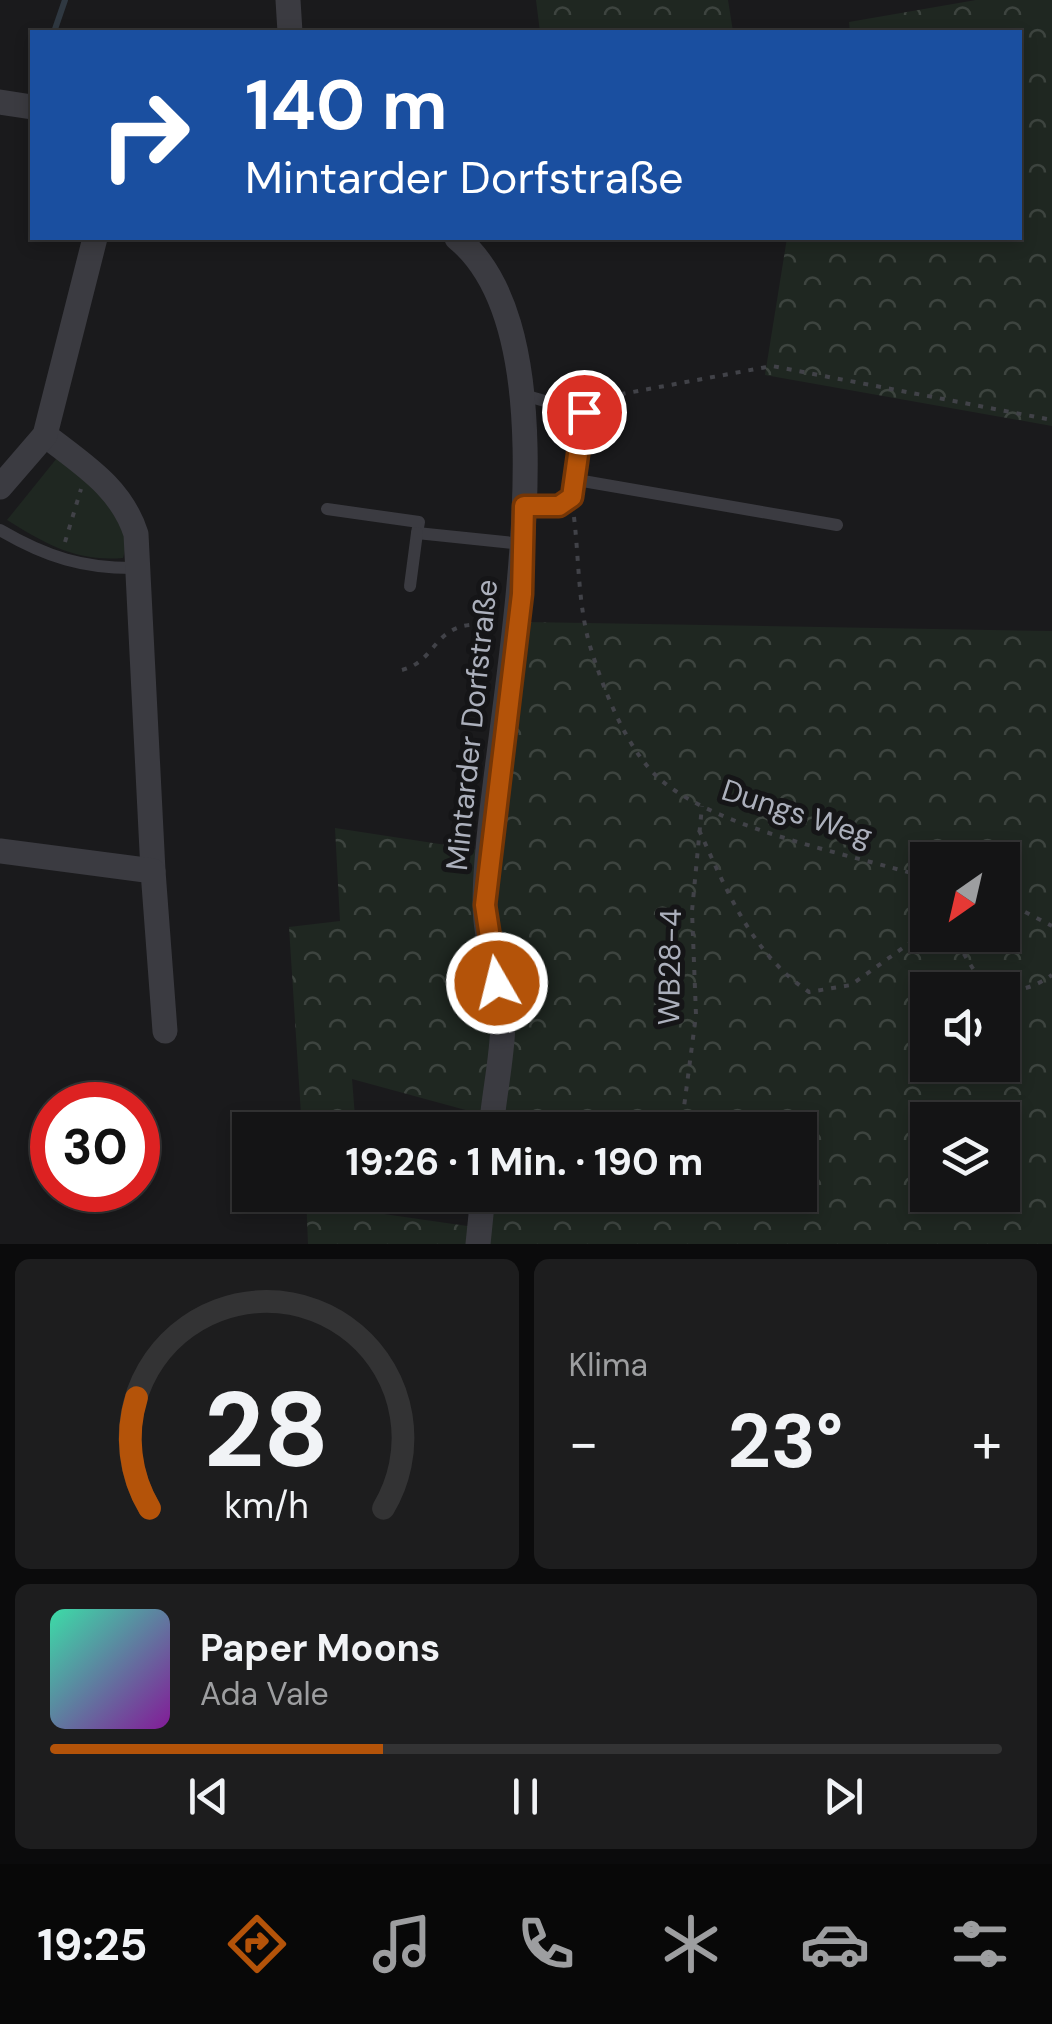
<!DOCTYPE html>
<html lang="de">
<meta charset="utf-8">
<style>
:root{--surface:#141415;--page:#1d1d1e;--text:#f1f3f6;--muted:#9d9ea0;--line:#333334;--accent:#b45309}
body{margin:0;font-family:"DM Sans",sans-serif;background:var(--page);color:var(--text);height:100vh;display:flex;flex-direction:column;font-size:38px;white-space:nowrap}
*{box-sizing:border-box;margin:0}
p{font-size:32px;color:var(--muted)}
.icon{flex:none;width:55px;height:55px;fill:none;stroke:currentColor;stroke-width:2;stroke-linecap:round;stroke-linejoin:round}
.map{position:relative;height:1244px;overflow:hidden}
.drawer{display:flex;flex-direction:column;gap:15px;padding:15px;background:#0b0b0c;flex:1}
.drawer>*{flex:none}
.hud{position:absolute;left:30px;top:30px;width:992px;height:210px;border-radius:0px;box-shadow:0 5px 15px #0003,0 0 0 2px var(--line);background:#1a4fa0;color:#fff;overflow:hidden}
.needle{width:65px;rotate:214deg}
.controls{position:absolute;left:910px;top:842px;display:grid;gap:20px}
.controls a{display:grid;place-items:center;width:110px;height:110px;border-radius:0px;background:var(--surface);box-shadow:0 5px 15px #0003,0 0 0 2px var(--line);font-size:50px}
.speed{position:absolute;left:30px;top:1082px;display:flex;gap:20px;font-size:50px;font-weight:700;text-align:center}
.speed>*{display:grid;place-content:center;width:130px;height:130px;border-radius:50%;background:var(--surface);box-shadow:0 5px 15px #0003,0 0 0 2px var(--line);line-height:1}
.speed .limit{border:15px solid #d22;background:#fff;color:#111}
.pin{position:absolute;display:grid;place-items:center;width:85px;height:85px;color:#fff;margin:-42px;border:5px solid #fff;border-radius:50%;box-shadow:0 2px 10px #0007}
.me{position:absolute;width:110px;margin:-55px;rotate:352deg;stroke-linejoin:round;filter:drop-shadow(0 0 8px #0008)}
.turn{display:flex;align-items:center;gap:35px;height:210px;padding:0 50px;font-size:45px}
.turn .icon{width:130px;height:130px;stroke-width:2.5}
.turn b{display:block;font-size:70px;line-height:85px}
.big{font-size:75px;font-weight:700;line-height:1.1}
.drawer .tile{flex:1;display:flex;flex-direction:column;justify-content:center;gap:15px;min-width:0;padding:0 35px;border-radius:15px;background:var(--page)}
.drawer .dial{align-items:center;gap:0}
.dial svg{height:260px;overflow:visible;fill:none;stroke:var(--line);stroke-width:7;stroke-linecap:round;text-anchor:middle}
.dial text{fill:var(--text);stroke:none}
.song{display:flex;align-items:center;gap:30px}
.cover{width:120px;height:120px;border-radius:15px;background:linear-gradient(135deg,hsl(160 70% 55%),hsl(290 70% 35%))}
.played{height:10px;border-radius:5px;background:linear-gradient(90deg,var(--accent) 35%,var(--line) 35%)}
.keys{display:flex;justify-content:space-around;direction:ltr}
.heat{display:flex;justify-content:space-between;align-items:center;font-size:55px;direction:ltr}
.drawer .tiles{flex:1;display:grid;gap:15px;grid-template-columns:1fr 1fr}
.tile:last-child{grid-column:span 2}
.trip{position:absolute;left:232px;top:1112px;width:585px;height:100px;border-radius:0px;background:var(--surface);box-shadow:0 5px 15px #0003,0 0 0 2px var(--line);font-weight:700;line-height:100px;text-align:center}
.menu{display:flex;height:160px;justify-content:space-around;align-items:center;background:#080808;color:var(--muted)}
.menu .icon{width:70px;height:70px}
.menu .selected{color:var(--accent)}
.menu b{font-size:45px;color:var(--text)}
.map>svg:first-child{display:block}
.grass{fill:#1f2721}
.forest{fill:url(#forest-crowns);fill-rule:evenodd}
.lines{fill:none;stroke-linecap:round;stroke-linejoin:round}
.stream{stroke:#2f3841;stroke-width:6}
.path{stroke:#414248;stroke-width:4;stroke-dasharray:5 8;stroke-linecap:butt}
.lane{stroke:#3b3b41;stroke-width:12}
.street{stroke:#3b3b41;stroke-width:25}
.route-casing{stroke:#753606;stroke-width:25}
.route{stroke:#b45309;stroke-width:18}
.labels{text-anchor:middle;stroke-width:10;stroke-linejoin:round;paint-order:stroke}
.street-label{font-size:30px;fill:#acb0bc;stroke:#151517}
</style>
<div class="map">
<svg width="1052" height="1244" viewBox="0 0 1052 1244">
<defs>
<pattern id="forest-crowns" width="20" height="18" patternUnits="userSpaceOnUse" patternTransform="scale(2.5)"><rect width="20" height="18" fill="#1f2721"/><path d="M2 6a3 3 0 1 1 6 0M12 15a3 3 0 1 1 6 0" fill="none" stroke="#3d443f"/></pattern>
</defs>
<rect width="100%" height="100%" fill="#1a1a1c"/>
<path class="grass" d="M57,458C86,480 138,514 123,558C76,562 46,544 7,520Z"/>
<g class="forest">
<polygon points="536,0 728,0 733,32 540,32"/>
<polygon points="976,0 1052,0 1052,426 765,375 787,238 1020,238 1020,32 850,32 849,22"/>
<path d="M525,622L1052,631V1244H308L306,1195H361L363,1211L488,1229L492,1195H800V1130H499L484,1115L352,1079L356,1130H302L289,927L340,921L335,828L485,851ZM928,860H1002V935H928ZM928,990H1002V1065H928ZM928,1120H1002V1195H928Z"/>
</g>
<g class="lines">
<polyline class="stream" points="54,32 65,0"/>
<g class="path">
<polyline points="595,399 772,366 1052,420"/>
<path d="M574,517C579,559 578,605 590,646C603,688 627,752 662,781C723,831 850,854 928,878"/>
<polyline points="65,542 81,489"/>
<path d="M402,670C440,660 432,619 489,625"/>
<path d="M699,830C727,891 752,954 809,992L851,985L928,930"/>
<polyline points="1002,900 1052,926"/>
<path d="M946,935C964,946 966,963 980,977C1002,999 1031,990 1052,975"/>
<polyline points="681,1130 696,1015 692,911 702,806"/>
</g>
<g class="lane">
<polyline points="520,394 584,412 572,497 559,506 524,506"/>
<polyline points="577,480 837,525"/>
<polyline points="327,509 419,522 417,533 523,544"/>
<path d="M0,530C46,557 84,569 138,568"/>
<polyline points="410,586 417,533"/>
</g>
<g class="street">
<polyline points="288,0 290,32"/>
<polyline points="0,102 32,107"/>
<path d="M457,238C592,349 485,747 485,904C485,944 503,984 503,1024C502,1059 494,1095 491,1130"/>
<path d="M45,435C82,464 121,487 136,534L153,871"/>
<polyline points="0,487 45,435 95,238"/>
<polyline points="0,851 153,871 165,1031"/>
<polyline points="478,1244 483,1195"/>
</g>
</g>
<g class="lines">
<defs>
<polyline id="route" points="497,983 485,905 522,594 524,506 559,506 572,497 584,412"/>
</defs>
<use href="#route" class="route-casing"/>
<use href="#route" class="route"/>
</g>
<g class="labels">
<g class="street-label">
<text transform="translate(472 725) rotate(-84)" y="10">Mintarder Dorfstraße</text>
<text transform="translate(797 813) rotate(18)" y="10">Dungs Weg</text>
<text transform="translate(670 967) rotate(-89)" y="10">WB28-4</text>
</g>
</g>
</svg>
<div class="controls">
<a><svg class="needle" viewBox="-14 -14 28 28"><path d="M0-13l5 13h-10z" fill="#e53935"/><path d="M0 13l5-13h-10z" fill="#9d9ea0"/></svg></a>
<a><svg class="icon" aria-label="sound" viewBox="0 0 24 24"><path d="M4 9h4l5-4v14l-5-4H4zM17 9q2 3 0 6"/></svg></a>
<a><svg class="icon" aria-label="layers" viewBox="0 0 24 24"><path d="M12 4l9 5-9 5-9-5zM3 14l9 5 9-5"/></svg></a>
</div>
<div class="speed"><div class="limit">30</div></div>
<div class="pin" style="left:584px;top:412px;background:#d93025"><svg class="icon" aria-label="arrive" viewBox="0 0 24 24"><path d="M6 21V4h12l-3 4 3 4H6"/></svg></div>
<svg class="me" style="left:497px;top:983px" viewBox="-20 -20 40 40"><circle r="17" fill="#b45309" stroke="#fff" stroke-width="3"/><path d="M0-11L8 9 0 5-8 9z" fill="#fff"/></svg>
<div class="trip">19:26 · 1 Min. · 190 m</div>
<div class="hud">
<div class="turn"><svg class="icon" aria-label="right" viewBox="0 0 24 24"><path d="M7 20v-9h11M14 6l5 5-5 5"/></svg><div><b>140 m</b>Mintarder Dorfstraße</div></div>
</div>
</div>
<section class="drawer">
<div class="tiles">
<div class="tile dial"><svg viewBox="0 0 100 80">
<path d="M14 69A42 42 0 1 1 86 69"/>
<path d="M14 69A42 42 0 0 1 10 35" stroke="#b45309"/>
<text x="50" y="56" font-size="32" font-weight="700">28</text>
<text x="50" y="72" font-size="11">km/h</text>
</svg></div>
<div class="tile"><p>Klima</p>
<div class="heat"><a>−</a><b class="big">23°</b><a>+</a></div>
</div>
<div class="tile">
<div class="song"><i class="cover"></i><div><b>Paper Moons</b><p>Ada Vale</p></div></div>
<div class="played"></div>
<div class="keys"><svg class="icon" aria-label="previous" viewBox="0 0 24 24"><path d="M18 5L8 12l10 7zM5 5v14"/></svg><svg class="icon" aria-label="pause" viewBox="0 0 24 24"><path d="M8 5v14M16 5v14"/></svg><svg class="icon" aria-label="next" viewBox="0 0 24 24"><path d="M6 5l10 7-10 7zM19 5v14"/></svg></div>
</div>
</div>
</section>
<nav class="menu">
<b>19:25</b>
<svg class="icon selected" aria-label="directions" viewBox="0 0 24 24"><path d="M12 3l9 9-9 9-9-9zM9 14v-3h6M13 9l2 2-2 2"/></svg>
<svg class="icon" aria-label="music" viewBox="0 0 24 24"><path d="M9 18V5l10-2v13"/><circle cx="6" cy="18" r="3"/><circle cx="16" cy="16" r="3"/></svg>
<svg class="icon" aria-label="phone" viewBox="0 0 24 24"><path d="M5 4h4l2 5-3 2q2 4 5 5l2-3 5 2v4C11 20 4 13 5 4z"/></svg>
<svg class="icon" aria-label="climate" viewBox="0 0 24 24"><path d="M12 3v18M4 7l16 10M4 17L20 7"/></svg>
<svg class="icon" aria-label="car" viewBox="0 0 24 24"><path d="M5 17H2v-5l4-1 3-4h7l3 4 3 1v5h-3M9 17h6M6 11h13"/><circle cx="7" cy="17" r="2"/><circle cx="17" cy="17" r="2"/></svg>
<svg class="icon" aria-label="filters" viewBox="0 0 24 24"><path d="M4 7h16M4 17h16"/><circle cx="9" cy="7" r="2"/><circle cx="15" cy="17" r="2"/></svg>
</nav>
